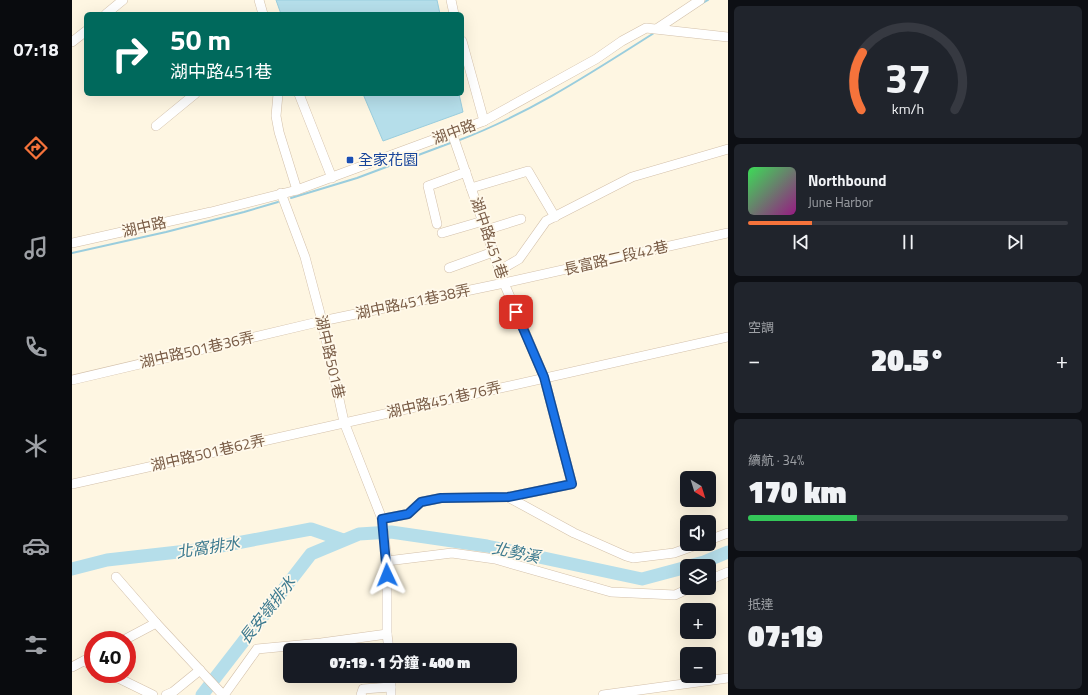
<!DOCTYPE html>
<html lang="zh-TW">
<meta charset="utf-8">
<style>
:root{--surface:#171b24;--page:#20242c;--text:#f1f3f6;--muted:#9ea1a6;--line:#363941;--accent:#f5733b}
body{margin:0;font-family:"Titillium Web","Noto Sans TC",sans-serif;background:var(--page);color:var(--text);height:100vh;display:flex;flex-direction:column;font-size:15px;white-space:nowrap}
*{box-sizing:border-box;margin:0}
p{font-size:13px;color:var(--muted)}
.icon{flex:none;width:22px;height:22px;fill:none;stroke:currentColor;stroke-width:2;stroke-linecap:round;stroke-linejoin:round}
.map{position:relative;flex:1;overflow:hidden}
.panel{display:flex;flex-direction:column;gap:6px;padding:6px;background:#0d0f14;width:360px}
.panel>*{flex:none}
.hud{position:absolute;left:12px;top:12px;width:380px;height:84px;border-radius:6px;box-shadow:0 4px 16px #0002;background:#00695c;color:#fff;overflow:hidden}
.needle{width:26px;rotate:142deg}
.tools{position:absolute;left:608px;top:471px;display:grid;gap:8px}
.tools a{display:grid;place-items:center;width:36px;height:36px;border-radius:6px;background:var(--surface);box-shadow:0 4px 16px #0002;font-size:20px}
.speed{position:absolute;left:12px;top:631px;display:flex;gap:8px;font-size:20px;font-weight:700;text-align:center}
.speed>*{display:grid;place-content:center;width:52px;height:52px;border-radius:50%;background:var(--surface);box-shadow:0 4px 16px #0002;line-height:1}
.speed .limit{border:6px solid #d22;background:#fff;color:#111}
.pin{position:absolute;display:grid;place-items:center;width:34px;height:34px;color:#fff;margin:-17px;border-radius:8px;box-shadow:0 2px 6px #0006}
.me{position:absolute;width:44px;margin:-22px;rotate:358deg;stroke-linejoin:round;filter:drop-shadow(0 0 3px #0008)}
.turn{display:flex;align-items:center;gap:14px;height:84px;padding:0 20px;font-size:18px}
.turn .icon{width:52px;height:52px;stroke-width:2.5}
.turn b{display:block;font-size:28px;line-height:34px}
.big{font-size:30px;font-weight:800;line-height:1.1}
.panel .tile{flex:1;display:flex;flex-direction:column;justify-content:center;gap:6px;min-width:0;padding:0 14px;border-radius:6px;background:var(--page)}
.panel .dial{align-items:center;gap:0}
.dial svg{height:104px;overflow:visible;fill:none;stroke:var(--line);stroke-width:7;stroke-linecap:round;text-anchor:middle}
.dial text{fill:var(--text);stroke:none}
.song{display:flex;align-items:center;gap:12px}
.cover{width:48px;height:48px;border-radius:6px;background:linear-gradient(135deg,hsl(130 70% 55%),hsl(310 70% 35%))}
.played{height:4px;border-radius:2px;background:linear-gradient(90deg,var(--accent) 20%,var(--line) 20%)}
.keys{display:flex;justify-content:space-around;direction:ltr}
.heat{display:flex;justify-content:space-between;align-items:center;font-size:22px;direction:ltr}
.charge{height:6px;border-radius:3px;background:linear-gradient(90deg,#34c759 34%,var(--line) 0)}
.trip{position:absolute;left:211px;top:643px;width:234px;height:40px;border-radius:6px;background:var(--surface);box-shadow:0 4px 16px #0002;font-weight:800;line-height:40px;text-align:center}
main{display:flex;flex:1;min-height:0}
.tab-bar{display:flex;flex-direction:column;width:72px;justify-content:space-around;align-items:center;background:#090b0e;color:var(--muted)}
.tab-bar .icon{width:28px;height:28px}
.tab-bar .current{color:var(--accent)}
.tab-bar b{font-size:18px;color:var(--text)}
.map>svg:first-child{display:block}
.water{fill:#b5deea;stroke:#9acddd}
.lines{fill:none;stroke-linecap:round;stroke-linejoin:round}
.stream{stroke:#9acddd;stroke-width:2}
.river{stroke:#b5deea;stroke-width:13}
.minor-casing{stroke:#d3c0aa;stroke-width:10}
.minor{stroke:#fff;stroke-width:9}
.route-casing{stroke:#114b97;stroke-width:10}
.route{stroke:#1a73e8;stroke-width:7}
.transit-dot{fill:#1a4fb4;stroke:#fff9eb;stroke-width:1.5}
.labels{text-anchor:middle;stroke-width:3.5;stroke-linejoin:round;paint-order:stroke}
.street-label{font-size:15px;fill:#795c46;stroke:#fff9eb}
.transit-label{font-size:15px;fill:#164399;stroke:#fff9eb;text-anchor:start}
.water-label{font-size:16px;font-style:italic;fill:#3d7a8f;stroke:#fff9eb}
</style>
<main>
<nav class="tab-bar">
<b>07:18</b>
<svg class="icon current" aria-label="directions" viewBox="0 0 24 24"><path d="M12 3l9 9-9 9-9-9zM9 14v-3h6M13 9l2 2-2 2"/></svg>
<svg class="icon" aria-label="music" viewBox="0 0 24 24"><path d="M9 18V5l10-2v13"/><circle cx="6" cy="18" r="3"/><circle cx="16" cy="16" r="3"/></svg>
<svg class="icon" aria-label="phone" viewBox="0 0 24 24"><path d="M5 4h4l2 5-3 2q2 4 5 5l2-3 5 2v4C11 20 4 13 5 4z"/></svg>
<svg class="icon" aria-label="climate" viewBox="0 0 24 24"><path d="M12 3v18M4 7l16 10M4 17L20 7"/></svg>
<svg class="icon" aria-label="car" viewBox="0 0 24 24"><path d="M5 17H2v-5l4-1 3-4h7l3 4 3 1v5h-3M9 17h6M6 11h13"/><circle cx="7" cy="17" r="2"/><circle cx="17" cy="17" r="2"/></svg>
<svg class="icon" aria-label="filters" viewBox="0 0 24 24"><path d="M4 7h16M4 17h16"/><circle cx="9" cy="7" r="2"/><circle cx="15" cy="17" r="2"/></svg>
</nav>
<div class="map">
<svg width="656" height="695" viewBox="0 0 656 695">
<rect width="100%" height="100%" fill="#fef6e2"/>
<g class="water">
<polygon points="204,0 365,0 368,14 209,14"/>
<polygon points="291,94 387,94 391,112 311,141"/>
</g>
<g class="lines">
<g class="stream">
<polyline points="629,4 636,0"/>
<path d="M385,141C455,115 519,73 582,33"/>
<polyline points="219,198 285,178 381,142"/>
<polyline points="0,253 94,232 172,212 206,202"/>
</g>
<g class="river">
<polyline points="617,566 632,562 656,552"/>
<polyline points="0,569 35,560 133,549 239,529 271,540"/>
<polyline points="130,695 239,554 287,534 319,532 415,546 570,579 615,567"/>
</g>
<defs>
<g id="minor">
<polyline points="187,0 191,14"/>
<polyline points="379,0 382,14"/>
<polyline points="34,14 51,0"/>
<polyline points="586,28 628,0"/>
<polyline points="390,41 412,121"/>
<polyline points="0,42 14,31"/>
<polyline points="206,94 204,116 207,132 225,190"/>
<polyline points="227,94 260,178"/>
<polyline points="84,126 123,94"/>
<polyline points="399,188 456,171 483,217"/>
<polyline points="209,193 233,257 250,321 272,422 310,519 315,561 315,634 317,650"/>
<polyline points="365,224 356,186 394,172"/>
<polyline points="414,230 449,219"/>
<polyline points="370,233 411,221"/>
<polyline points="0,243 139,212 225,190 412,121 524,59 550,41 574,28 656,37"/>
<polyline points="377,268 421,252"/>
<polyline points="428,270 447,259 474,221 560,177 656,149"/>
<polyline points="0,380 250,321 432,283 656,233"/>
<polyline points="0,484 656,337"/>
<polyline points="436,497 502,533 554,556 561,558 602,553 627,544"/>
<polyline points="310,519 336,514 349,502 369,498 436,497 500,484 472,377 432,283 380,133"/>
<polyline points="637,540 656,533"/>
<polyline points="315,561 380,553 423,559 539,592 603,595 618,588"/>
<polyline points="44,577 84,623"/>
<polyline points="637,580 656,572"/>
<polyline points="52,640 84,623 151,695"/>
<polyline points="12,661 21,666"/>
<polyline points="0,667 21,656"/>
<polyline points="38,674 81,695"/>
<polyline points="94,695 101,692 128,670"/>
<polyline points="152,695 185,649 249,643 315,634"/>
<polyline points="289,695 291,689 319,687"/>
<polyline points="319,695 319,676"/>
<polyline points="531,695 656,678"/>
</g>
</defs>
<use href="#minor" class="minor-casing"/>
<use href="#minor" class="minor"/>
</g>
<g class="lines">
<defs>
<polyline id="route" points="315,575 310,519 336,514 349,502 369,498 436,497 500,484 472,377 444,312"/>
</defs>
<use href="#route" class="route-casing"/>
<use href="#route" class="route"/>
</g>
<rect class="transit-dot" x="274" y="156" width="8" height="8" rx="2"/>
<g class="labels">
<g class="street-label">
<text transform="translate(382 132) rotate(-20)" y="5">湖中路</text>
<text transform="translate(72 227) rotate(-13)" y="5">湖中路</text>
<text transform="translate(417 238) rotate(71)" y="5">湖中路451巷</text>
<text transform="translate(544 258) rotate(-13)" y="5">長富路二段42巷</text>
<text transform="translate(341 302) rotate(-12)" y="5">湖中路451巷38弄</text>
<text transform="translate(125 350) rotate(-13)" y="5">湖中路501巷36弄</text>
<text transform="translate(258 357) rotate(77)" y="5">湖中路501巷</text>
<text transform="translate(372 400) rotate(-13)" y="5">湖中路451巷76弄</text>
<text transform="translate(136 453) rotate(-13)" y="5">湖中路501巷62弄</text>
</g>
<g class="transit-label">
<text x="286" y="165">全家花園</text>
</g>
<g class="water-label">
<text transform="translate(136 547) rotate(-9)" y="6">北窩排水</text>
<text transform="translate(444 552) rotate(12)" y="6">北勢溪</text>
<text transform="translate(195 610) rotate(-52)" y="6">長安嶺排水</text>
</g>
</g>
</svg>
<div class="tools">
<a><svg class="needle" viewBox="-14 -14 28 28"><path d="M0-13l5 13h-10z" fill="#e53935"/><path d="M0 13l5-13h-10z" fill="#9ea1a6"/></svg></a>
<a><svg class="icon" aria-label="sound" viewBox="0 0 24 24"><path d="M4 9h4l5-4v14l-5-4H4zM17 9q2 3 0 6"/></svg></a>
<a><svg class="icon" aria-label="layers" viewBox="0 0 24 24"><path d="M12 4l9 5-9 5-9-5zM3 14l9 5 9-5"/></svg></a>
<a>+</a>
<a>−</a>
</div>
<div class="speed"><div class="limit">40</div></div>
<div class="pin" style="left:444px;top:312px;background:#d93025"><svg class="icon" aria-label="arrive" viewBox="0 0 24 24"><path d="M6 21V4h12l-3 4 3 4H6"/></svg></div>
<svg class="me" style="left:315px;top:575px" viewBox="-20 -20 40 40"><path d="M0-17L14 15 0 8-14 15z" fill="#1a73e8" stroke="#fff" stroke-width="4"/></svg>
<div class="trip">07:19 · 1 分鐘 · 400 m</div>
<div class="hud">
<div class="turn"><svg class="icon" aria-label="right" viewBox="0 0 24 24"><path d="M7 20v-9h11M14 6l5 5-5 5"/></svg><div><b>50 m</b>湖中路451巷</div></div>
</div>
</div>
<section class="panel">
<div class="tile dial"><svg viewBox="0 0 100 80">
<path d="M14 69A42 42 0 1 1 86 69"/>
<path d="M14 69A42 42 0 0 1 15 25" stroke="#f5733b"/>
<text x="50" y="56" font-size="32" font-weight="700">37</text>
<text x="50" y="72" font-size="11">km/h</text>
</svg></div>
<div class="tile">
<div class="song"><i class="cover"></i><div><b>Northbound</b><p>June Harbor</p></div></div>
<div class="played"></div>
<div class="keys"><svg class="icon" aria-label="previous" viewBox="0 0 24 24"><path d="M18 5L8 12l10 7zM5 5v14"/></svg><svg class="icon" aria-label="pause" viewBox="0 0 24 24"><path d="M8 5v14M16 5v14"/></svg><svg class="icon" aria-label="next" viewBox="0 0 24 24"><path d="M6 5l10 7-10 7zM19 5v14"/></svg></div>
</div>
<div class="tile"><p>空調</p>
<div class="heat"><a>−</a><b class="big">20.5°</b><a>+</a></div>
</div>
<div class="tile"><p>續航 · 34%</p><b class="big">170 km</b><div class="charge"></div></div>
<div class="tile"><p>抵達</p><b class="big">07:19</b></div>
</section>
</main>
